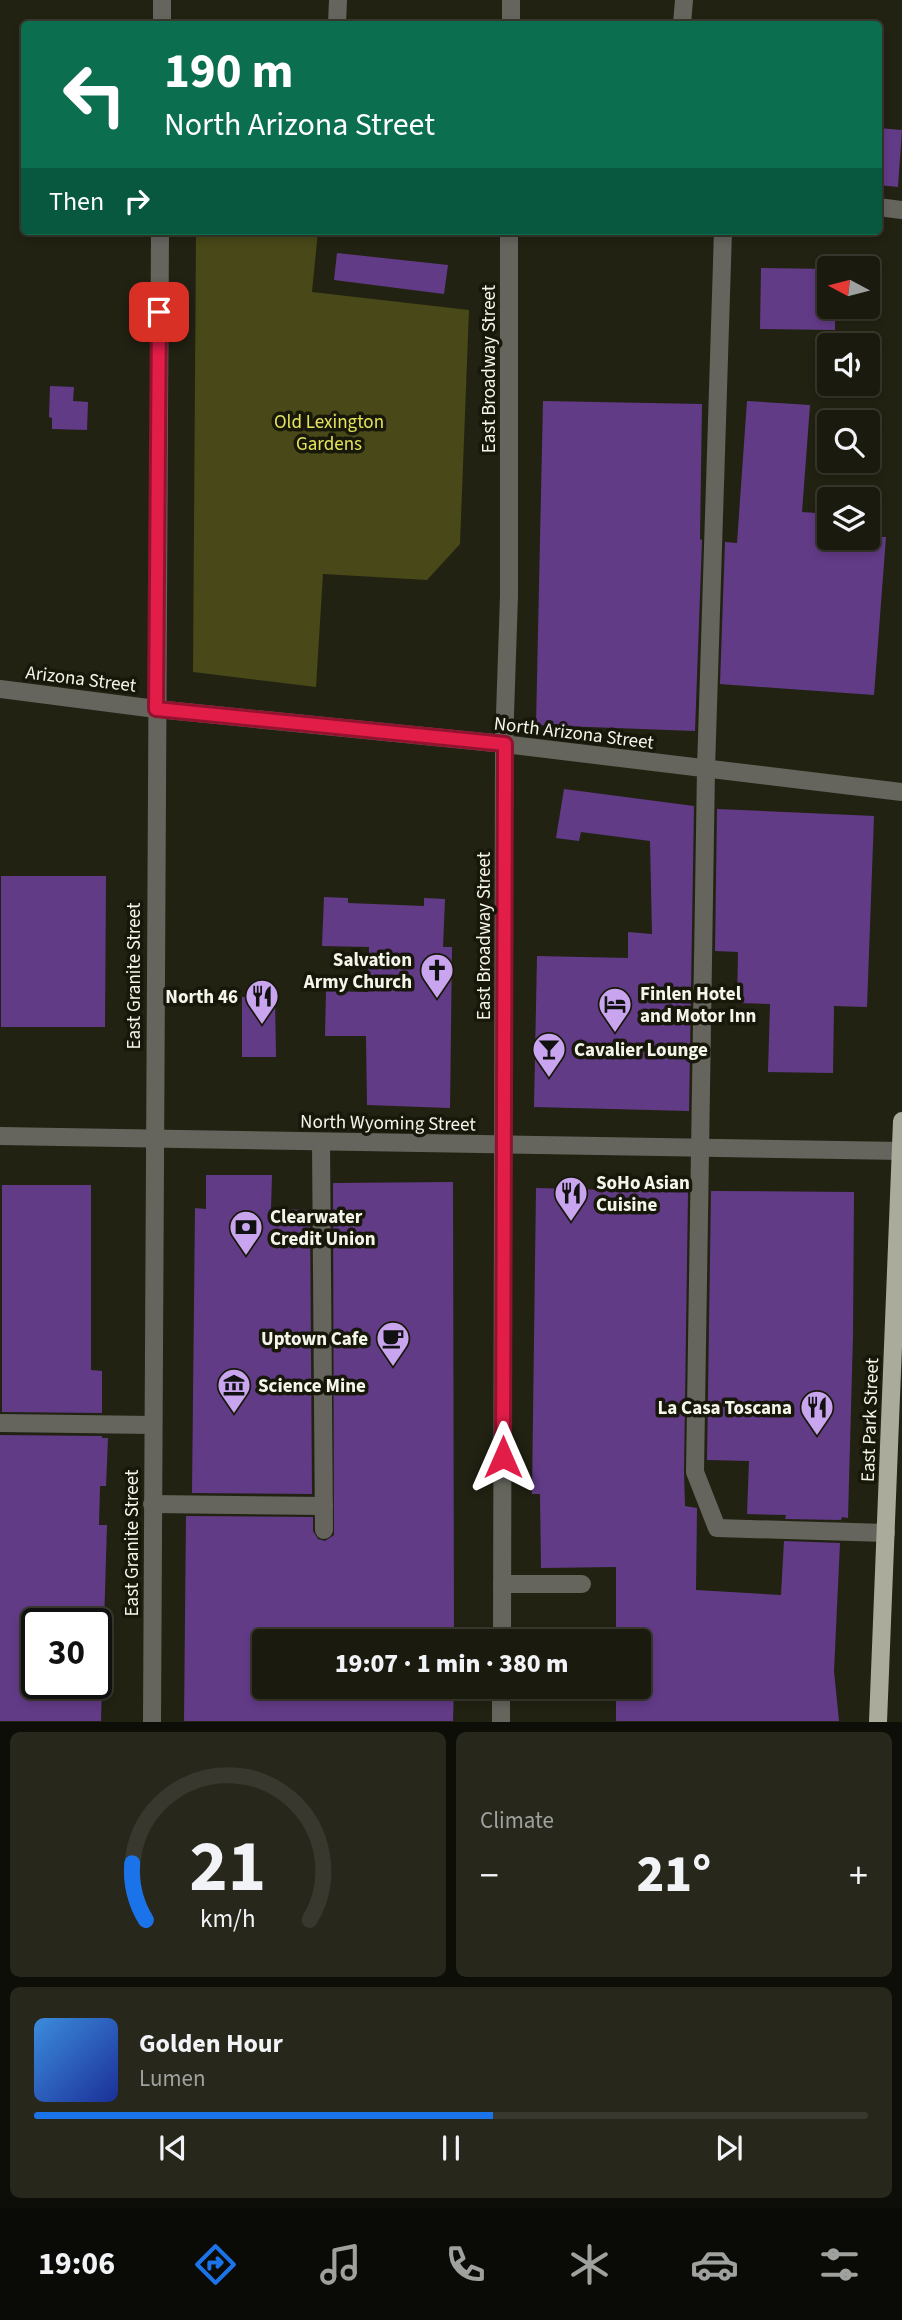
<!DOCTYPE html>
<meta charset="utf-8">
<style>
:root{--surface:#1a1a0e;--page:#27271c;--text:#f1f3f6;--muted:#9fa19e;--line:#38382e;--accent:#1a73e8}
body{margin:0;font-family:"Source Sans 3",sans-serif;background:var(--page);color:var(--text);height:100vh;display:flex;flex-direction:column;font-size:26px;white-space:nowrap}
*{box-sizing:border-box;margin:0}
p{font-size:23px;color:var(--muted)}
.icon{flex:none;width:38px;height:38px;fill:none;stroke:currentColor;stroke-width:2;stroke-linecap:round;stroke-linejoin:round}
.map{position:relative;height:1722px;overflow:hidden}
.drawer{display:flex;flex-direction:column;gap:10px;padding:10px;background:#0e0e08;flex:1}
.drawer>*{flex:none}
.hud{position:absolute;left:21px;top:21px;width:861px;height:214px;border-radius:7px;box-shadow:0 4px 10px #0003,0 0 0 2px var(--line);background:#0b6e4f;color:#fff;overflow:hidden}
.needle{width:46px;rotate:277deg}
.fabs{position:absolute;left:817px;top:256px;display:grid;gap:14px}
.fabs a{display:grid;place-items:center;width:63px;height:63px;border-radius:7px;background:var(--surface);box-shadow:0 4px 10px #0003,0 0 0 2px var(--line);font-size:35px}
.speed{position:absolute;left:21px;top:1608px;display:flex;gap:14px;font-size:35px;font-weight:700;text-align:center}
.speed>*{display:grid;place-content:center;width:91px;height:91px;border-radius:50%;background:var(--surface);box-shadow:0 4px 10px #0003,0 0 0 2px var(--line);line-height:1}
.speed .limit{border:4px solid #111;border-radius:10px;background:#fff;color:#111}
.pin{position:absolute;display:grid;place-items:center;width:60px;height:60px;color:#fff;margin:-30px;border-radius:14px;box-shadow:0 4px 10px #0006}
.me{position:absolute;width:77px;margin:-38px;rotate:0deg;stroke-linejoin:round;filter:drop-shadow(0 0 5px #0008)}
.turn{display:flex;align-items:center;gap:24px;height:147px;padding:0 28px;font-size:32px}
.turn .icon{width:91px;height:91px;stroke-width:2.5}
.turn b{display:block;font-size:49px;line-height:60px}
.then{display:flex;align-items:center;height:66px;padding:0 28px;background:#0003;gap:14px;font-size:26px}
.big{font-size:52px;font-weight:800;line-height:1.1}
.drawer .widget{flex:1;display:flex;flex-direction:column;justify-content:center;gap:10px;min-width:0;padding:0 24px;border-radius:10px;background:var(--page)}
.drawer .dial{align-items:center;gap:0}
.dial svg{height:182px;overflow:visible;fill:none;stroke:var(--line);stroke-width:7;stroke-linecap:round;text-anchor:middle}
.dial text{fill:var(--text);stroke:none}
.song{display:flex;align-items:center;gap:21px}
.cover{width:84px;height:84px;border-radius:10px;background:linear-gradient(135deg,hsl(210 70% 55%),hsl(230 70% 35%))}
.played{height:7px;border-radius:4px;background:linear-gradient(90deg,var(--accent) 55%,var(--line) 55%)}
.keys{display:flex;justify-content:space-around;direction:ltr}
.heat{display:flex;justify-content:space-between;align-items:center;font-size:38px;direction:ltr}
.drawer .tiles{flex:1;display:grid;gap:10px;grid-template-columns:1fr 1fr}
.widget:last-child{grid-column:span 2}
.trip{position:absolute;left:252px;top:1629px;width:399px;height:70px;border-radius:7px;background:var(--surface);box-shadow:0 4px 10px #0003,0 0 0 2px var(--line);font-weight:800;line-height:70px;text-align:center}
.tab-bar{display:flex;height:112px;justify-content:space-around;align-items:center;background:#0a0a06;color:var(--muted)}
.tab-bar .icon{width:49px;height:49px}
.tab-bar .selected{color:var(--accent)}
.tab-bar b{font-size:32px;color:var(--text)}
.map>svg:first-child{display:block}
.green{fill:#484818}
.building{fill:#623b87}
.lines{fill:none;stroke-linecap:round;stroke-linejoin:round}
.minor{stroke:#65655e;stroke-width:18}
.major{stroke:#aaab9b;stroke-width:18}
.route-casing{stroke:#92132f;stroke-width:18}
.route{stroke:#e11d48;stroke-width:12}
.labels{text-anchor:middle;stroke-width:7;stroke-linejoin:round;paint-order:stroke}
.street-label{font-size:19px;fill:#f4f5eb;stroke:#18180a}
.park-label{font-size:19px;fill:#e5e35a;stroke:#18180a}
.poi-label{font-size:19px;font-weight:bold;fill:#f4f5eb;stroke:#18180a;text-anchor:start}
</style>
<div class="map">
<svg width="902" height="1722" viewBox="0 0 902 1722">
<rect width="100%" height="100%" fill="#222213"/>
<polygon class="green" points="196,231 318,231 312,292 469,310 460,544 427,580 323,574 316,687 193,672"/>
<g class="building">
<polygon points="878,128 902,130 898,187 878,185"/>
<polygon points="337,253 448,265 444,294 334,280"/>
<polygon points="761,268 830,269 830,306 835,306 835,330 760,329"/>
<polygon points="50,386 74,387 73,401 88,402 87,430 52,429 52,418 49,417"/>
<polygon points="543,401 702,404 700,539 702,540 695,731 536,725"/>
<polygon points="747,401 810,405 802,512 830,514 830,537 886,537 874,695 720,684 725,542 737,543"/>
<polygon points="564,789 694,806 689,1111 534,1107 537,956 628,958 628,932 652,934 650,841 581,832 579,841 556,838"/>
<polygon points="717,809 874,816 867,1007 834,1006 833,1073 768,1072 770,1004 737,1003 738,952 715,951"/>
<polygon points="1,876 106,876 105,1027 1,1027"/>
<polygon points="324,897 348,898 348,903 424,906 424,898 445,899 443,947 452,947 450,1108 367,1105 366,1036 325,1036 326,991 368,992 369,947 322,946"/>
<polygon points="275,996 276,1057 242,1057 242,997"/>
<polygon points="206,1175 272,1175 271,1209 310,1210 312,1494 192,1493 195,1208 206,1209"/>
<polygon points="453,1182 454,1642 264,1642 264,1687 454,1687 453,1721 184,1721 186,1516 313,1517 313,1531 318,1539 325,1541 334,1535 333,1183"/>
<polygon points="2,1185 91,1185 91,1370 102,1371 102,1413 2,1412"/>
<polygon points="536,1188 688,1192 684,1472 685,1506 697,1508 696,1590 781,1595 784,1541 840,1543 834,1671 839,1721 616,1721 616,1687 639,1687 639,1642 616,1642 616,1567 541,1568 540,1494 532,1494"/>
<polygon points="711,1191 854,1192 853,1335 848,1518 842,1517 841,1520 785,1519 786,1515 747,1514 749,1461 707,1460"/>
<polygon points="0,1435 102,1436 102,1438 108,1438 106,1486 100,1486 99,1525 107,1525 104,1624 37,1624 37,1634 23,1634 23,1692 63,1692 67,1684 102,1684 101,1721 0,1721"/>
</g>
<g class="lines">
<g class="minor">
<polyline points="162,24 162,0"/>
<polyline points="337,24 338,0"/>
<polyline points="511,24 511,0"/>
<polyline points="682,24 684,0"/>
<polyline points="878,207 902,210"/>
<polyline points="723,231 706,769 695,1472 717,1528 886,1533"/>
<polyline points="0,689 156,709 504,744 902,792"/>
<polyline points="0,1136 902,1151"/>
<polyline points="321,1142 324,1530"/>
<polyline points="0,1423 153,1425"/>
<polyline points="152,1504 324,1506"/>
<polyline points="502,1584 582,1584"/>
<polyline points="502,1642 504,744 509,596 509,231"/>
<polyline points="152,1722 160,231"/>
<polyline points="501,1722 501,1687"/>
</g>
<polyline class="major" points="878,1722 902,1121"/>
</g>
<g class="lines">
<defs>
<polyline id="route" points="159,312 156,709 505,744 503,1457"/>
</defs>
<use href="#route" class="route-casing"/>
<use href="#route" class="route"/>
</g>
<defs>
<symbol id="church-pin" viewBox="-11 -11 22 30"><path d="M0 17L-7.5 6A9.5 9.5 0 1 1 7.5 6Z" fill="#c8a5ee" stroke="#18180a"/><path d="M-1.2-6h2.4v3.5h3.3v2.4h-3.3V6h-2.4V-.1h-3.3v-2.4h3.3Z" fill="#111"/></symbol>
<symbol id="restaurant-pin" viewBox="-11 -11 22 30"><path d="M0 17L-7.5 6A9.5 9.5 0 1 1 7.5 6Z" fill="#c8a5ee" stroke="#18180a"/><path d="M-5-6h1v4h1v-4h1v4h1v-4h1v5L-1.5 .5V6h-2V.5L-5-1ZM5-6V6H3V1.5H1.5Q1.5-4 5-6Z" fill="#111"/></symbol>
<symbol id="hotel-pin" viewBox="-11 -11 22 30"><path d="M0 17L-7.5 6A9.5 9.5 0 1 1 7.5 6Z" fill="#c8a5ee" stroke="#18180a"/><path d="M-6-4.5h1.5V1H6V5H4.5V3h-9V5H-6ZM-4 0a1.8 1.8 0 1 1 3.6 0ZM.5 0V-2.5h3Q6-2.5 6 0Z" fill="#111"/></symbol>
<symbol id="bar-pin" viewBox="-11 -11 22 30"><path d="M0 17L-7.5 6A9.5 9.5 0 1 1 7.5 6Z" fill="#c8a5ee" stroke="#18180a"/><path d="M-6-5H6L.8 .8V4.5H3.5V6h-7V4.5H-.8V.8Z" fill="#111"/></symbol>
<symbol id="bank-pin" viewBox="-11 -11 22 30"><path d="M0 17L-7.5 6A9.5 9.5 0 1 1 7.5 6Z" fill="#c8a5ee" stroke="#18180a"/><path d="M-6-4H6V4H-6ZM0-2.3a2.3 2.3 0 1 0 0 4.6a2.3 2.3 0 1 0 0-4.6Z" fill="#111"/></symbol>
<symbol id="cafe-pin" viewBox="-11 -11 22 30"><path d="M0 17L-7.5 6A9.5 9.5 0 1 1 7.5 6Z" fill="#c8a5ee" stroke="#18180a"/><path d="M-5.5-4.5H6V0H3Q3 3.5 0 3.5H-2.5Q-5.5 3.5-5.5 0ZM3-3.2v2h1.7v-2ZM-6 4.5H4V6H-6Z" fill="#111"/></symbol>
<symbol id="museum-pin" viewBox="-11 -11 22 30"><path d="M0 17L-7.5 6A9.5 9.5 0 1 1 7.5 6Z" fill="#c8a5ee" stroke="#18180a"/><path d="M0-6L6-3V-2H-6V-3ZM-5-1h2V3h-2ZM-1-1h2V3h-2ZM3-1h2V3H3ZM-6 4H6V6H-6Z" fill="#111"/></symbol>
</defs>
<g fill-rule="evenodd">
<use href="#church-pin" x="418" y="951" width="38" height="52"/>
<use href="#restaurant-pin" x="243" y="977" width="38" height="52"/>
<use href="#hotel-pin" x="596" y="985" width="38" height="52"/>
<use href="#bar-pin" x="530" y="1030" width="38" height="52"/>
<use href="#restaurant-pin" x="552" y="1174" width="38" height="52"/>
<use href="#bank-pin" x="227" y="1208" width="38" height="52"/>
<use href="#cafe-pin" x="374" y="1319" width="38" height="52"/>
<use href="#museum-pin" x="215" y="1366" width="38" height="52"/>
<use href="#restaurant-pin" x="798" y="1388" width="38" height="52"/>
</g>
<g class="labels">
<g class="street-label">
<text transform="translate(488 369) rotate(-90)" y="7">East Broadway Street</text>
<text transform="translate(81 678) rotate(7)" y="7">Arizona Street</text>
<text transform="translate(574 732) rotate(7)" y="7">North Arizona Street</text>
<text transform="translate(483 936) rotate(-90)" y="7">East Broadway Street</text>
<text transform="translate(133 976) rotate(-90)" y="7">East Granite Street</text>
<text transform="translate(388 1122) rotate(1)" y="7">North Wyoming Street</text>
<text transform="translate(869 1420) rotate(-88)" y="7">East Park Street</text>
<text transform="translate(131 1543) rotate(-90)" y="7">East Granite Street</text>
</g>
<g class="park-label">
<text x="329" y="428">Old Lexington<tspan x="329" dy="22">Gardens</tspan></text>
</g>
<g class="poi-label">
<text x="412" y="966" text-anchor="end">Salvation<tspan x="412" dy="22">Army Church</tspan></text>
<text x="640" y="1000">Finlen Hotel<tspan x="640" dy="22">and Motor Inn</tspan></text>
<text x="238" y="1003" text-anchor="end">North 46</text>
<text x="574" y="1056">Cavalier Lounge</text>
<text x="596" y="1189">SoHo Asian<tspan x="596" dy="22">Cuisine</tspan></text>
<text x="270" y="1223">Clearwater<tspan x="270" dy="22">Credit Union</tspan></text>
<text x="368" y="1345" text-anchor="end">Uptown Cafe</text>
<text x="258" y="1392">Science Mine</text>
<text x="792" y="1414" text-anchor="end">La Casa Toscana</text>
</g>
</g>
</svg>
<div class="fabs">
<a><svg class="needle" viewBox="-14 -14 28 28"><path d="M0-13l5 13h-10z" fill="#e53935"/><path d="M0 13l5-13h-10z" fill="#9fa19e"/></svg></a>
<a><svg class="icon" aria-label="sound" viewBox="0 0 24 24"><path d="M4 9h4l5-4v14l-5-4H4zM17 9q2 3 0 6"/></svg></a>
<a><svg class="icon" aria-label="search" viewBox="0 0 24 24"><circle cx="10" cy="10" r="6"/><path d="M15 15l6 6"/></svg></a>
<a><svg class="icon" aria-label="layers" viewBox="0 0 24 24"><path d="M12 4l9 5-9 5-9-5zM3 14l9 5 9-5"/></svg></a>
</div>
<div class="speed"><div class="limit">30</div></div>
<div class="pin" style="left:159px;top:312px;background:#d93025"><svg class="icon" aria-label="arrive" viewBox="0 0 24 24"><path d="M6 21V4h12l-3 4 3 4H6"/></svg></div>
<svg class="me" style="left:503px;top:1457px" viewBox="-20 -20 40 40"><path d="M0-17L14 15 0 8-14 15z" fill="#e11d48" stroke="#fff" stroke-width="4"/></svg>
<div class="trip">19:07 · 1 min · 380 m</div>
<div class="hud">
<div class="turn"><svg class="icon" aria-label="left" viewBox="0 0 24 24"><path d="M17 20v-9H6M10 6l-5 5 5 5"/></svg><div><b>190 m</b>North Arizona Street</div></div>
<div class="then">Then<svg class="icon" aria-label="right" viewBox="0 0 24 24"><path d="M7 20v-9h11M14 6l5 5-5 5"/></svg></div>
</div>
</div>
<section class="drawer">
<div class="tiles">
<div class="widget dial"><svg viewBox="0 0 100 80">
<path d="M14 69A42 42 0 1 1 86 69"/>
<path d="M14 69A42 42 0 0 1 8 44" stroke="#1a73e8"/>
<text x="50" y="56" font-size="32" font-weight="700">21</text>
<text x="50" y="72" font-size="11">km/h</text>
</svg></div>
<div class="widget"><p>Climate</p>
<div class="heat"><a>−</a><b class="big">21°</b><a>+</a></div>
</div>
<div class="widget">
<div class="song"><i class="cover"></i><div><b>Golden Hour</b><p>Lumen</p></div></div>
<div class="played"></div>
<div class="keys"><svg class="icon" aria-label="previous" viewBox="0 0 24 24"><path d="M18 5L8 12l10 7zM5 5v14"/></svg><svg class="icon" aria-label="pause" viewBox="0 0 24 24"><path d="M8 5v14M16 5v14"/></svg><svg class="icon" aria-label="next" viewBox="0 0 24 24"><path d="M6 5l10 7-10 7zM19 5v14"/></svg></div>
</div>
</div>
</section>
<nav class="tab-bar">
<b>19:06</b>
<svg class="icon selected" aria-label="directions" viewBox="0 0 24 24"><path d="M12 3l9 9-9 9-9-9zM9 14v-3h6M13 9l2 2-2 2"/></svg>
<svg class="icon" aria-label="music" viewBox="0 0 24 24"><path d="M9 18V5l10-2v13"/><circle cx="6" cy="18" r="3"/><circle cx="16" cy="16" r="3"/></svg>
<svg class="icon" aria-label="phone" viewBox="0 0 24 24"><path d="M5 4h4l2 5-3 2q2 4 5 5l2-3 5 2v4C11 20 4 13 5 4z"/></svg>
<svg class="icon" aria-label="climate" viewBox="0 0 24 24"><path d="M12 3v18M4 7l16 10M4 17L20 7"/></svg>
<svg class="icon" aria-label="car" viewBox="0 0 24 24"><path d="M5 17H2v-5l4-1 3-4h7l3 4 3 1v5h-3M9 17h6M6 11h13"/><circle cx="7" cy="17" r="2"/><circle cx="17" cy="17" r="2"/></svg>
<svg class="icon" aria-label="filters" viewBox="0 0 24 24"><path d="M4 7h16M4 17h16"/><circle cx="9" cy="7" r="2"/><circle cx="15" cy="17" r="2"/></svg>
</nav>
